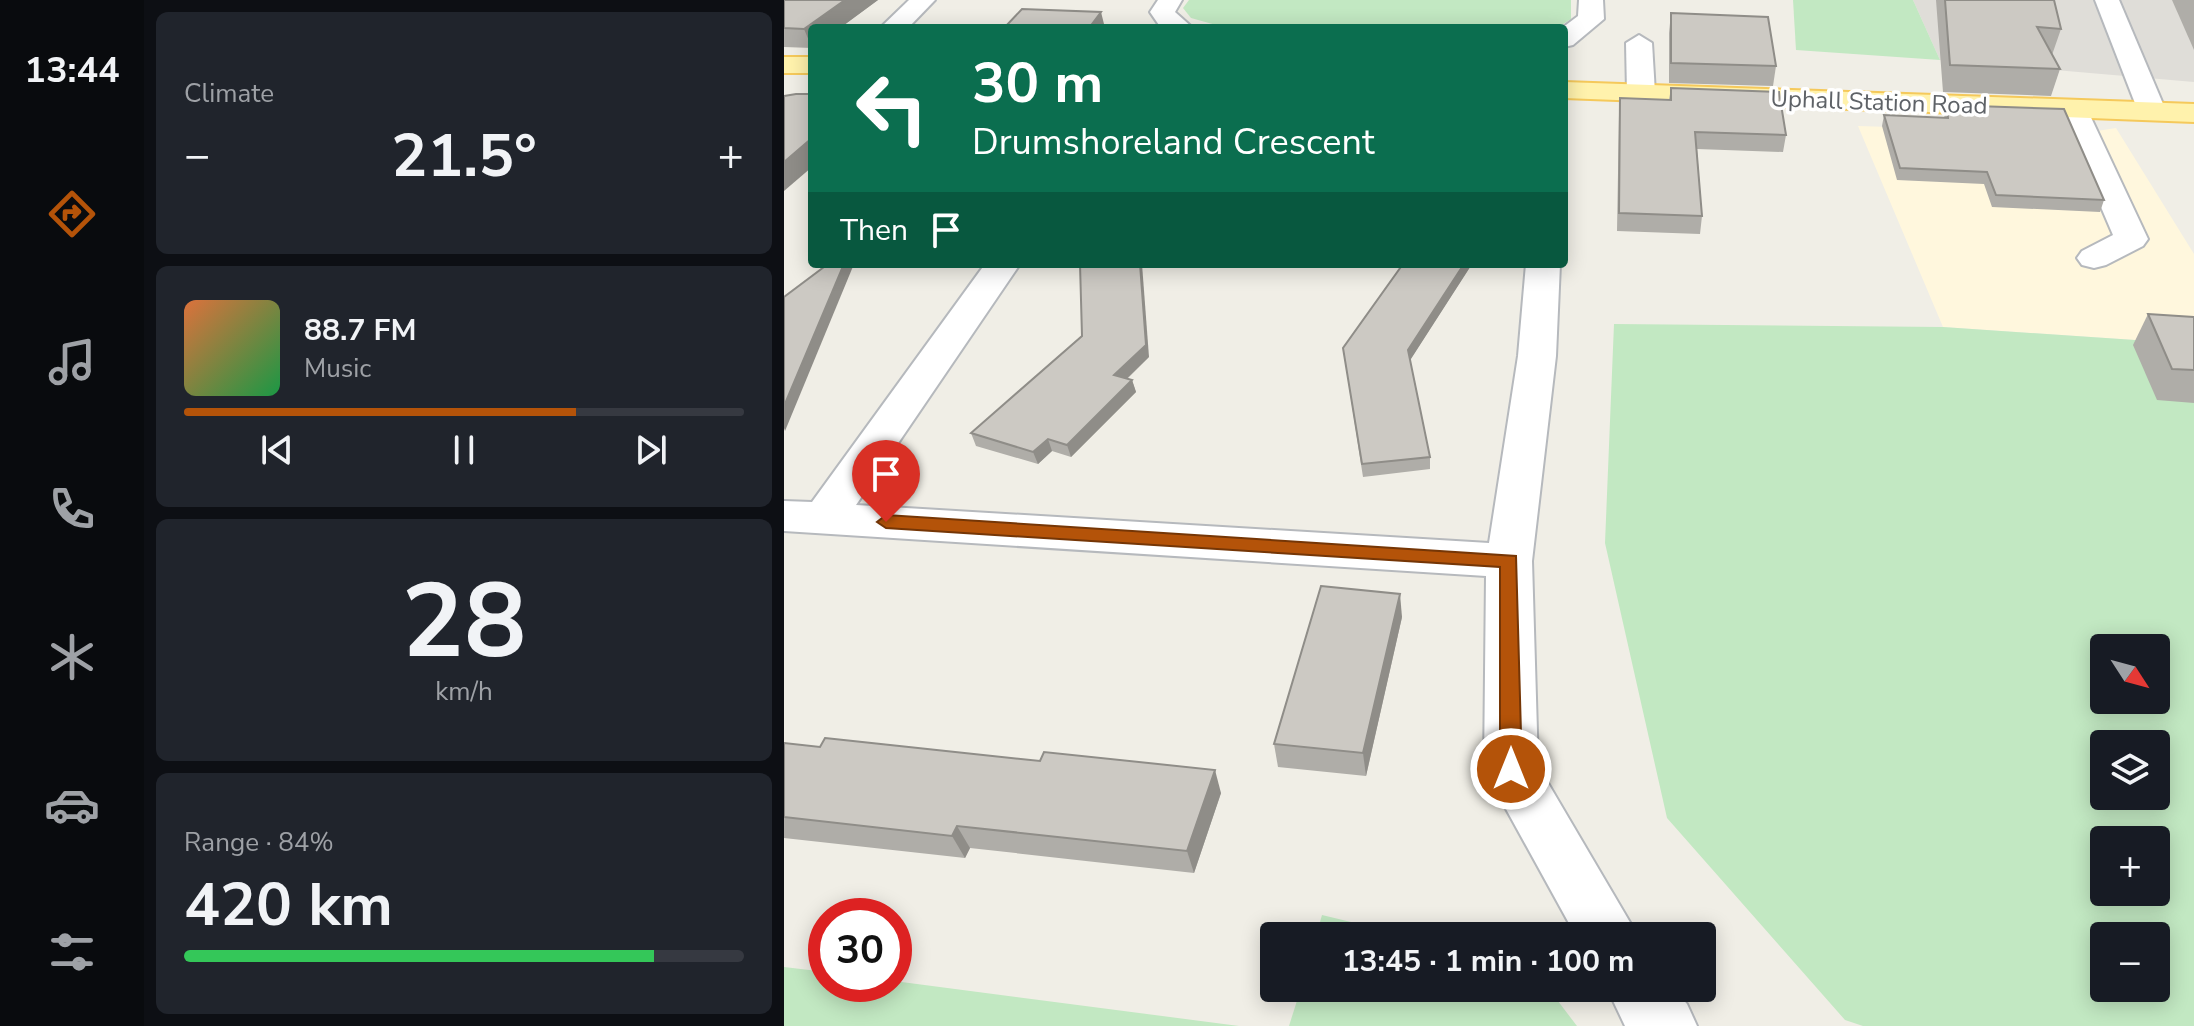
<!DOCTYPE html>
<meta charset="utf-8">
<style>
:root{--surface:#171b24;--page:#20242c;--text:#f1f3f6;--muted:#9ea1a6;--line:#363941;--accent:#b45309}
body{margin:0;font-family:"Nunito Sans",sans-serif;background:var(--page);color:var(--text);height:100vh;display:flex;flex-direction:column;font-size:30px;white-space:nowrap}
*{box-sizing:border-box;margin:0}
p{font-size:26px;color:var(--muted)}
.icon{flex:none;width:44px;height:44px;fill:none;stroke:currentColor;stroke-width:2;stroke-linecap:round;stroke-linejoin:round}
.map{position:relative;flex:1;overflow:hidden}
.details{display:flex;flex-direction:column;gap:12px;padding:12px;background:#0d0f14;width:640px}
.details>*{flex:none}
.hud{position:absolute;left:24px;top:24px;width:760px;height:244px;border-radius:8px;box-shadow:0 4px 20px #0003;background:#0b6e4f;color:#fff;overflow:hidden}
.needle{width:52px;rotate:126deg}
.tools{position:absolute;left:1306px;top:634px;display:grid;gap:16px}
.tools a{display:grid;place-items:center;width:80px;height:80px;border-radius:8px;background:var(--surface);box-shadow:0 4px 20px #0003;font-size:40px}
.speed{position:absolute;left:24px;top:898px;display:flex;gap:16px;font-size:40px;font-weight:700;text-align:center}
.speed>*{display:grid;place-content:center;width:104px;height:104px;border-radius:50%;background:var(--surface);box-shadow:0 4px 20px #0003;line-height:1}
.speed .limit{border:12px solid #d22;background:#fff;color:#111}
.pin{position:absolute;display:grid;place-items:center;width:68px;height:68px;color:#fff;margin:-82px -34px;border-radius:50% 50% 50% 0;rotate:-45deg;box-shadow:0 0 8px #0007}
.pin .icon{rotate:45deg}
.me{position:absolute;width:88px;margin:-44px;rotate:0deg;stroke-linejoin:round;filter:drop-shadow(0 0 6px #0008)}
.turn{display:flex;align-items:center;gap:28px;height:168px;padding:0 32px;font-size:36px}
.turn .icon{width:104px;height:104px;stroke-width:2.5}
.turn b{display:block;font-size:56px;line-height:68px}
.then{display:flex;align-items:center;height:76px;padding:0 32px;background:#0003;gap:16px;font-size:30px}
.big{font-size:60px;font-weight:700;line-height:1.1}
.details .card{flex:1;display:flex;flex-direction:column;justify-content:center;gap:12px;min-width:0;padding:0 28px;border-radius:12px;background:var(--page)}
.details .dial{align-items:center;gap:0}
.dial b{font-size:104px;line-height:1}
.song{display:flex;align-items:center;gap:24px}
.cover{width:96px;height:96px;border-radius:12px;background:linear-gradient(135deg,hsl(20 70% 55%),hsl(140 70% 35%))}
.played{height:8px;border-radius:4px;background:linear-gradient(90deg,var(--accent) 70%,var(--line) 70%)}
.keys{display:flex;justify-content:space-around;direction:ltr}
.heat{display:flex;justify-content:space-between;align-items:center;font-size:44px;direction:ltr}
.charge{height:12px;border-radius:6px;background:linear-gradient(90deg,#34c759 84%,var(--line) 0)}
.trip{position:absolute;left:476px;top:922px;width:456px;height:80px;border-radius:8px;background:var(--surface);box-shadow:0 4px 20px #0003;font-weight:700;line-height:80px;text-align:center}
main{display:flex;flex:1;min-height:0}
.tab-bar{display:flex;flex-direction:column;width:144px;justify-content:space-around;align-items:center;background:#090b0e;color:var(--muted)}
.tab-bar .icon{width:56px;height:56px}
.tab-bar .current{color:var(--accent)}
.tab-bar b{font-size:36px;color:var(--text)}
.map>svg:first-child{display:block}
.commercial{fill:#fff7dd}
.industrial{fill:#dfddd8}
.green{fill:#c2e8c2;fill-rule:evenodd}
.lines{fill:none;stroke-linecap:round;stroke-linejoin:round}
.minor-casing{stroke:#b6b9bd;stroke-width:4}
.major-casing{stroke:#f5c95b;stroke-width:4}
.minor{fill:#fff;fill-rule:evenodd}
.major{fill:#fff2ac;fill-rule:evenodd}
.wall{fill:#afada8}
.shaded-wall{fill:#8f8d88}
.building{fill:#ccc9c3;stroke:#8f8d88;stroke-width:2}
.route{fill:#b45309;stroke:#753606;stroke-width:2}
.labels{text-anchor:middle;stroke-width:7;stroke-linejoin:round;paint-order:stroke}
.far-street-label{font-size:24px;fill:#5e6267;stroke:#fff}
</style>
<main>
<nav class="tab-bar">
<b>13:44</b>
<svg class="icon current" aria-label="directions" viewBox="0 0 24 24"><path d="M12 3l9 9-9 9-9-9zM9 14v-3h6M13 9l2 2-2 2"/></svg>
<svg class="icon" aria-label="music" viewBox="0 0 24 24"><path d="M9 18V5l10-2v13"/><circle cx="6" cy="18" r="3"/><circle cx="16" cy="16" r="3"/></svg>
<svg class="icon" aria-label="phone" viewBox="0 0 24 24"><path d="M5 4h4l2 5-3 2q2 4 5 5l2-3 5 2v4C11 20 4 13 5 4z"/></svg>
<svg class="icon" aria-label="climate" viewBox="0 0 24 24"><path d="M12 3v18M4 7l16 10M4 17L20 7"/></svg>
<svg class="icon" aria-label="car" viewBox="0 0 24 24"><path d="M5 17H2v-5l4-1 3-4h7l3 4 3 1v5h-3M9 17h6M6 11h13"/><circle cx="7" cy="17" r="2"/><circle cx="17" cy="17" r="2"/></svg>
<svg class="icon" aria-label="filters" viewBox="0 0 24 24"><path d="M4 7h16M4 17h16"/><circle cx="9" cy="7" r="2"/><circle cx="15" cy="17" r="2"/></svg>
</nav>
<section class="details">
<div class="card"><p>Climate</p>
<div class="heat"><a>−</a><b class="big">21.5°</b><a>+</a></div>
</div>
<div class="card">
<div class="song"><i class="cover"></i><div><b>88.7 FM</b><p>Music</p></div></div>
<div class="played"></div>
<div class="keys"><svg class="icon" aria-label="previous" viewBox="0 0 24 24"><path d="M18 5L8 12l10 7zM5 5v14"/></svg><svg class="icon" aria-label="pause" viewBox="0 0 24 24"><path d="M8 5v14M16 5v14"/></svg><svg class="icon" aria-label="next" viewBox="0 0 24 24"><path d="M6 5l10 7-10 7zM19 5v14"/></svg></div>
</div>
<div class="card dial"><b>28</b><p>km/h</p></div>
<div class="card"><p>Range · 84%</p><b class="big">420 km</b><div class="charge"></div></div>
</section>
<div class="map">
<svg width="1410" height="1026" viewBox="0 0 1410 1026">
<rect width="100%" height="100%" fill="#f0eee6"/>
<polygon class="commercial" points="1074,126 1300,133 1332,128 1410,254 1410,344 1159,327"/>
<polygon class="industrial" points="1129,0 1410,0 1410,82 1156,60"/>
<g class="green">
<polygon points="405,0 787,0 787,19 773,28 432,25 407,18 399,8"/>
<polygon points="1009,0 1129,0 1156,60 1012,50"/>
<path d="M830,324L1159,327L1410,344V1026H1079L1061,1020L883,818L821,543ZM1320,648H1372V700H1320ZM1320,744H1372V796H1320ZM1320,840H1372V892H1320ZM1320,936H1372V988H1320Z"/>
<polygon points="538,915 625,936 532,936"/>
<polygon points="0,967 42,972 42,984 110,984 110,981 455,1026 0,1026"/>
<polygon points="517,988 764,988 793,1026 505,1026"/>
</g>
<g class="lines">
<defs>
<g id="minor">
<polygon points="125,0 151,0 124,28 96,28"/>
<polygon points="374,0 398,0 391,12 409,28 377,28 366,12"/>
<polygon points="795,0 819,0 820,19 789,45 780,47 778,28 794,16"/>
<polygon points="1311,0 1335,0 1382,111 1378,117 1358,117 1354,111"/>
<polygon points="855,35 868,43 871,93 867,99 847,99 843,93 842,43"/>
<polygon points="1289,100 1299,103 1303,109 1364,239 1359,246 1322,265 1310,268 1298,265 1293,258 1298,251 1329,235 1275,109 1279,103"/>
<polygon points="201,264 236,264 72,505 705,543 734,356 742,264 776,264 772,356 748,561 754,766 854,936 792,936 700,769 702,576 0,531 0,501 28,502"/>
<polygon points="823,988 889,988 903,1004 913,1026 841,1026"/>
</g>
<g id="major">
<rect x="0" y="57" width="28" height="16"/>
<polygon points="780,82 1410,104 1410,122 780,98"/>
</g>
</defs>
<use href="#minor" class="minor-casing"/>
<use href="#major" class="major-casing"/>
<use href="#minor" class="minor"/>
<use href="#major" class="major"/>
</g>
<g class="wall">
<polygon points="0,0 94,0 56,28 28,28 28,48 0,47"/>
<polygon points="1152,0 1270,0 1277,29 1268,55 1276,69 1267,96 1159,92"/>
<polygon points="1388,0 1410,0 1410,50"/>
<polygon points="887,13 992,66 989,86 885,83 885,33"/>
<polygon points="887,88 1002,135 999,152 913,149 918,216 916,234 833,231 835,115 836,98 885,100"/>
<polygon points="1163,105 1320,200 1316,212 1208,207 1200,184 1113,180 1098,126 1100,115 1160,118"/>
<polygon points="619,264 688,264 626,360 646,457 646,469 579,477 559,348"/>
<polygon points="1364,314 1410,317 1410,403 1373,400 1349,345"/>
<polygon points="365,357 343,379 348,380 352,392 287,457 268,451 254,464 192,446 187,433"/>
<polygon points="618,617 582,776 494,767 490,744"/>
<polygon points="0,743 437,793 410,873 186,848 181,858 0,838"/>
</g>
<g class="shaded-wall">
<polygon points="61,0 94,0 56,28 28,28 28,48 20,29"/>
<polygon points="317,12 321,28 305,28"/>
<polygon points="28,138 28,167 0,191 0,162"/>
<polygon points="60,264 70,264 1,431 0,428 0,406"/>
<polygon points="356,264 358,264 365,357 334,387 330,375"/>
<polygon points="680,264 688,264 625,362 624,350"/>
<polygon points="348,380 352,392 287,457 283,445"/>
<polygon points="264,439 268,451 254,464 249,452"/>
<polygon points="616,594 618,617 582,776 579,753"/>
<polygon points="431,770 437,793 410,873 403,851"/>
<polygon points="173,826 186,848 181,858 168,836"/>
</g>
<g class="building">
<polygon points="0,0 61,0 20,29 0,28"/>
<polygon points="1161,0 1270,0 1277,29 1253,27 1276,69 1166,65"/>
<polygon points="238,9 317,12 305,28 220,28"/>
<polygon points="887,13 984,17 992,66 887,63"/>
<polygon points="887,88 995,92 1002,135 911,132 918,216 835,213 836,98 887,100"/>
<polygon points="12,94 28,94 28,138 0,162 0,96"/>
<polygon points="1163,105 1280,109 1320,200 1212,195 1203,172 1116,168 1100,115 1164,118"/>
<polygon points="44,264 60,264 0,406 0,297"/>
<polygon points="296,264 356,264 362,345 330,375 348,380 283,445 264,439 249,452 187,433 298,336"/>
<polygon points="619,264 680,264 624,350 646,457 578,464 559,348"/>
<polygon points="1364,314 1410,317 1410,370 1388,369"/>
<polygon points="537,586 616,594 579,753 490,744"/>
<polygon points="41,738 256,761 260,752 431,770 403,851 173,826 168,836 0,817 0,743 36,747"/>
</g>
<polygon class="route" points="102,515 732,556 738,769 735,775 719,775 716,769 716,567 102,528 93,522"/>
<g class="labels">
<g class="far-street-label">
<text transform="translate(1095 102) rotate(2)" y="8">Uphall Station Road</text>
</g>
</g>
</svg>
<div class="tools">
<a><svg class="needle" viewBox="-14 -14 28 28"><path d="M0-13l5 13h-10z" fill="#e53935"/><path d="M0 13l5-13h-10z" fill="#9ea1a6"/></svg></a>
<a><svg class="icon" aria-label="layers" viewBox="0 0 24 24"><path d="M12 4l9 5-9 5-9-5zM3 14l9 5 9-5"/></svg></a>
<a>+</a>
<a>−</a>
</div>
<div class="speed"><div class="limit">30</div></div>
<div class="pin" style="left:102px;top:522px;background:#d93025"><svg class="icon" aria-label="arrive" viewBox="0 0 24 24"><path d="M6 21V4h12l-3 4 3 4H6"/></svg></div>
<svg class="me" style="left:727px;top:769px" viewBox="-20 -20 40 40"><circle r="17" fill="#b45309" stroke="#fff" stroke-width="3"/><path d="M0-11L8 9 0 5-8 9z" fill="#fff"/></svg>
<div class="trip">13:45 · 1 min · 100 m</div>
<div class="hud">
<div class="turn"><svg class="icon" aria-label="left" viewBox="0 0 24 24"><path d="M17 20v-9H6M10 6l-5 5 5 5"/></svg><div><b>30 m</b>Drumshoreland Crescent</div></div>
<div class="then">Then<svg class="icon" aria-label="arrive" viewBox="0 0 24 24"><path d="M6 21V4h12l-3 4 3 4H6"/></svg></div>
</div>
</div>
</main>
